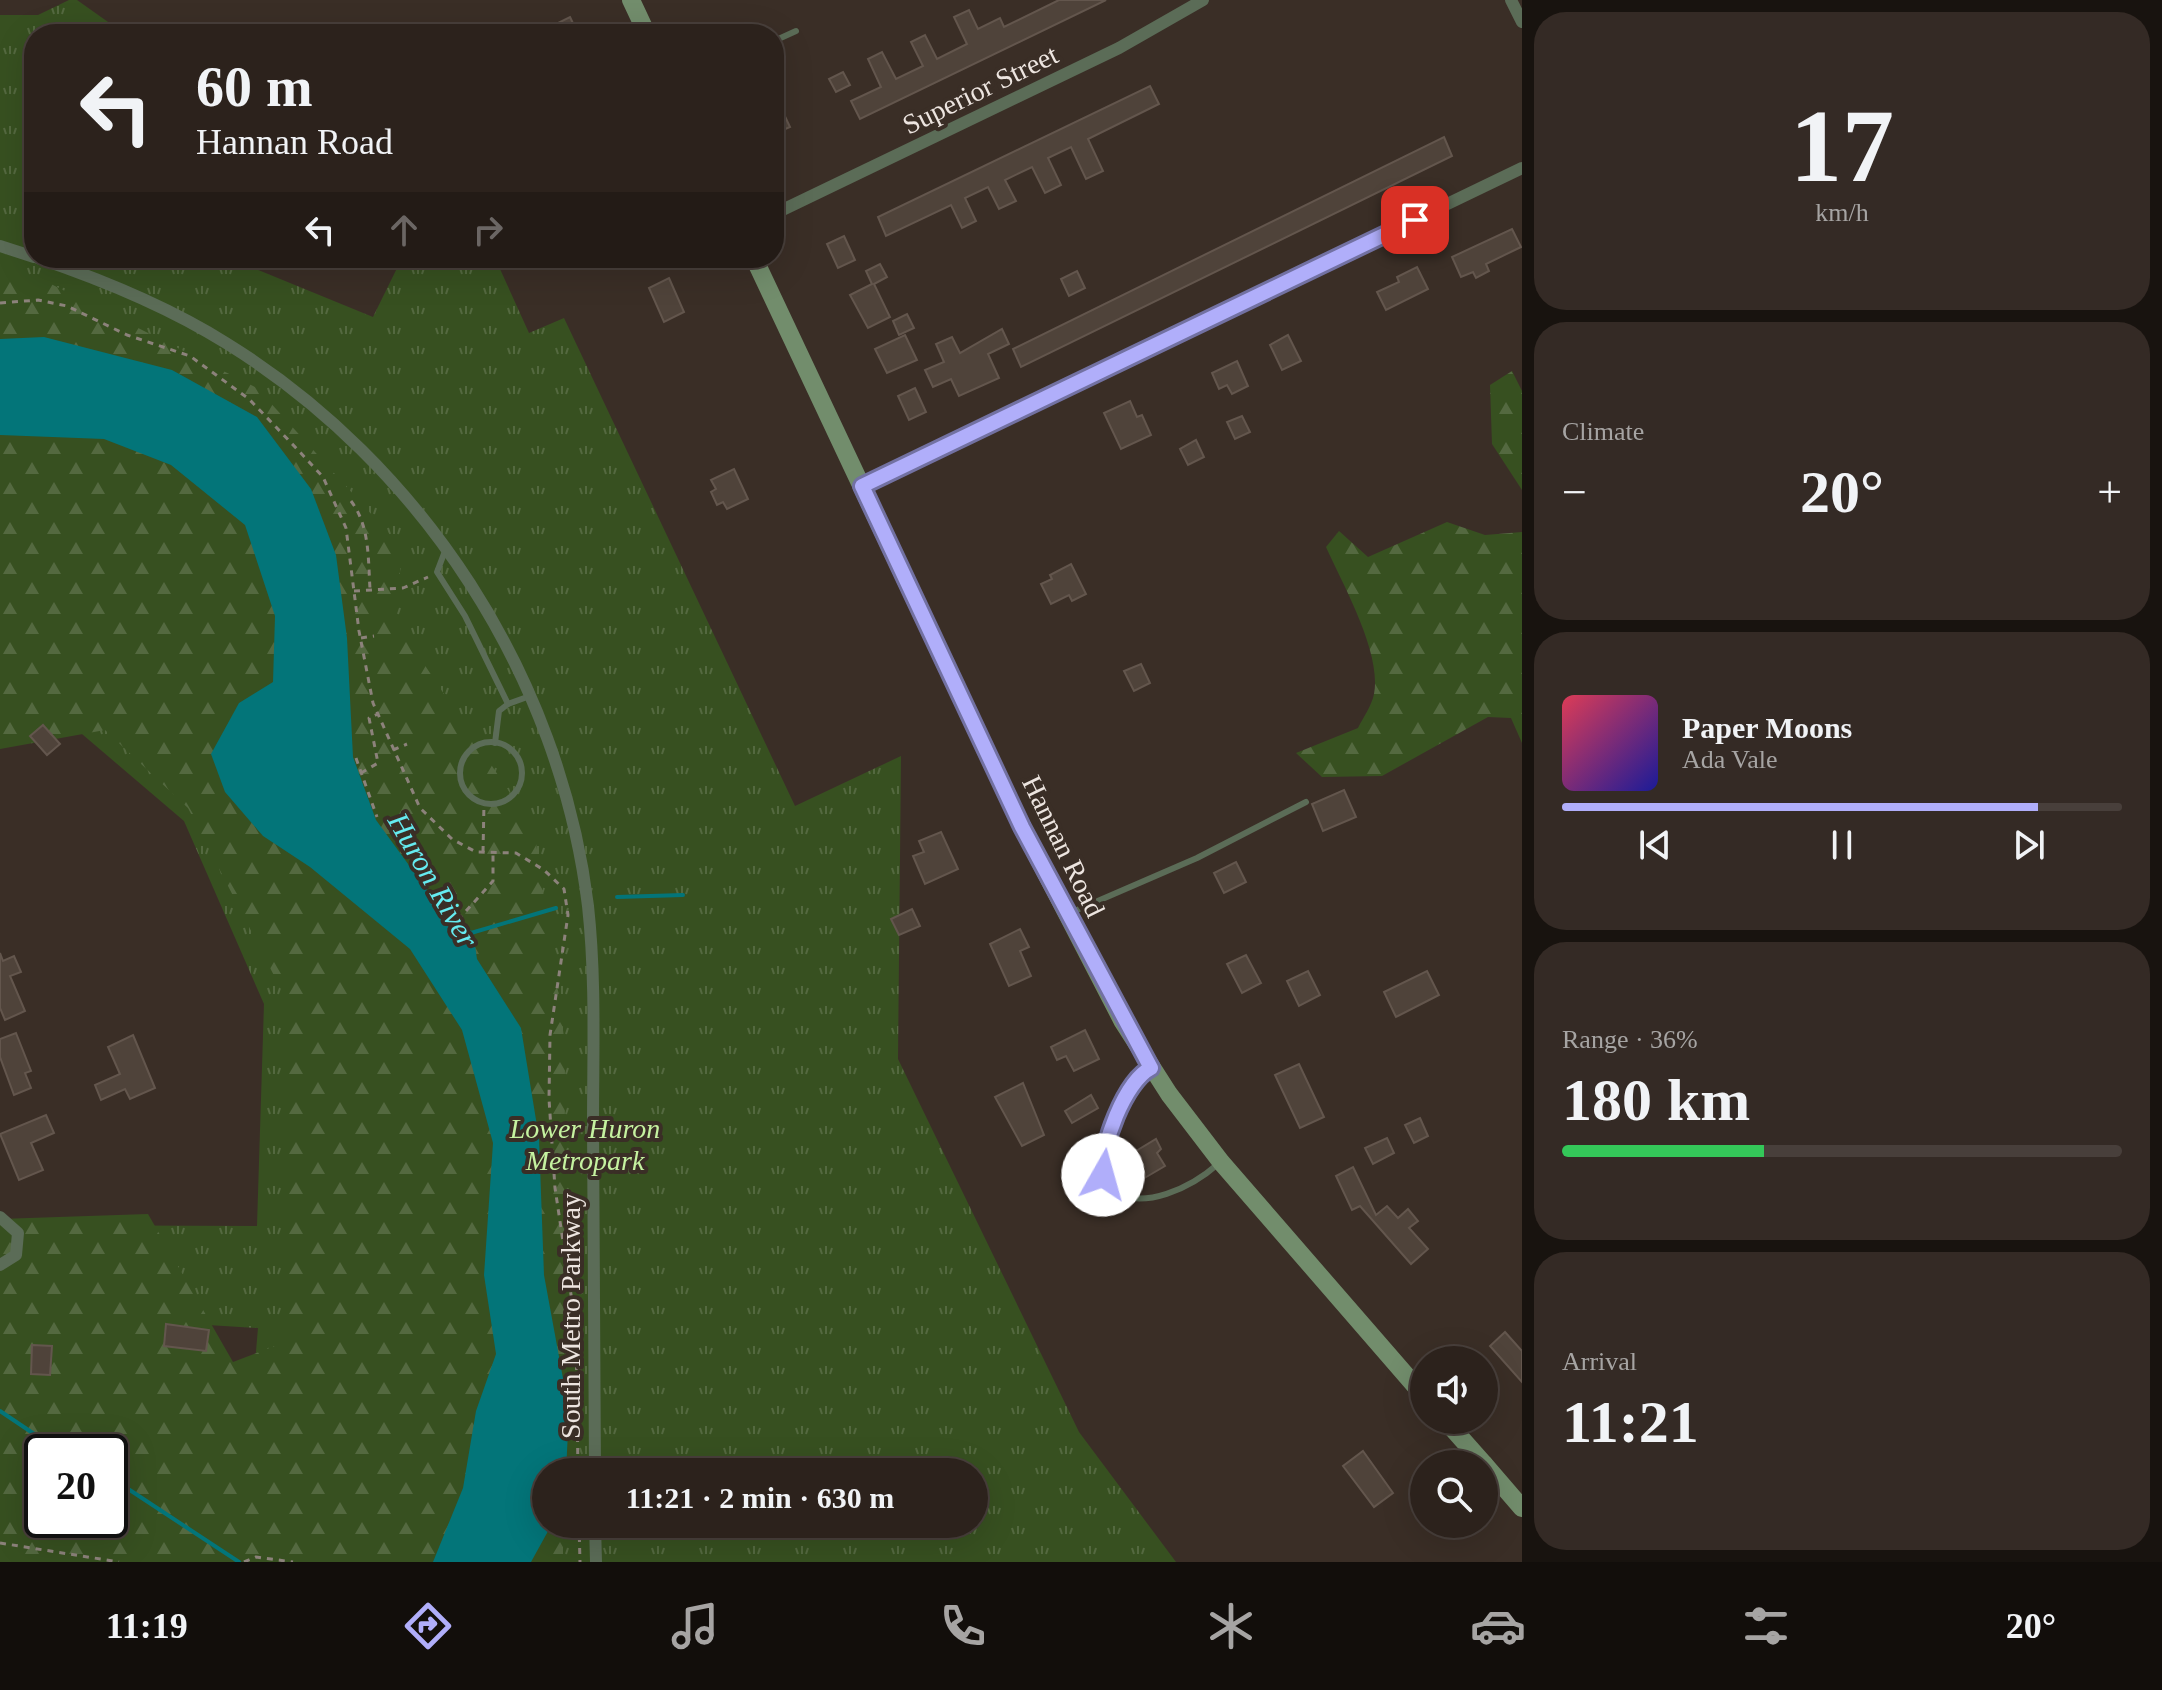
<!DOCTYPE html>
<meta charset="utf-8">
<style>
:root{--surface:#2c221c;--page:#342a25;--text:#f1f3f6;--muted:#a6a4a3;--line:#483f3b;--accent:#b0aefa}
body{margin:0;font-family:Georgia,serif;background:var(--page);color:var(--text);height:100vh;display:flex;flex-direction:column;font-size:30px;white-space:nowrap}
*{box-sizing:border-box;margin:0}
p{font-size:26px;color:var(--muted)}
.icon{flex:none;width:44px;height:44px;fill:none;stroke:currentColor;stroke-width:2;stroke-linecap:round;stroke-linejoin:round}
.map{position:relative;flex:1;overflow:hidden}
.sheet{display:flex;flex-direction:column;gap:12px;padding:12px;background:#18130f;width:640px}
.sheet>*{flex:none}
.guide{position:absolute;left:24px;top:24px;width:760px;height:244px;border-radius:32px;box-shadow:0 8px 32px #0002,0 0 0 2px var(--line);background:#2c221c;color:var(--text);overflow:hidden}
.controls{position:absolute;left:1410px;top:1346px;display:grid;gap:16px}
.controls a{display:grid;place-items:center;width:88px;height:88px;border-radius:50%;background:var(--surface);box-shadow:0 8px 32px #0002,0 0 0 2px var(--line);font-size:40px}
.speed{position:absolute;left:24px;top:1434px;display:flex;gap:16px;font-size:40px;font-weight:700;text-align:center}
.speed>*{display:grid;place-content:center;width:104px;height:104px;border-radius:50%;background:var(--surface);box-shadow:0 8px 32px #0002,0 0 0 2px var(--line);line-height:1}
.speed .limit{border:4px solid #111;border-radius:12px;background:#fff;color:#111}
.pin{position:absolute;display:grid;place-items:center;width:68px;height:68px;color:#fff;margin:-34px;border-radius:16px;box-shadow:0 4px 12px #0006}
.me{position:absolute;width:88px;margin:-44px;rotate:7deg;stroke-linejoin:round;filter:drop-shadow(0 0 6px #0008)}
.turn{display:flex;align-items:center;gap:28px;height:168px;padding:0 40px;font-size:36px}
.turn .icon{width:104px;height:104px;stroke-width:2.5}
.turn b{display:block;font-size:56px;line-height:68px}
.lanes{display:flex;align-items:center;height:76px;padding:0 40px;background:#0003;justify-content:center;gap:40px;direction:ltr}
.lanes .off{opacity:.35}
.big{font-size:60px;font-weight:800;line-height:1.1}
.sheet .card{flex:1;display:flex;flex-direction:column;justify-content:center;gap:12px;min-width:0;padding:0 28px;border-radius:32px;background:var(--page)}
.sheet .dial{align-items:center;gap:0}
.dial b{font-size:104px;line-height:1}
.song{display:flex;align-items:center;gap:24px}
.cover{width:96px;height:96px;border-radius:12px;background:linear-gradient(135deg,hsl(350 70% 55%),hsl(240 70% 35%))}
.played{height:8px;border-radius:4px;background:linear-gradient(90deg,var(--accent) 85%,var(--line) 85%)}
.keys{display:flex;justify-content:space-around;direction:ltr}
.heat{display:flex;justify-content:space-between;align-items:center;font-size:44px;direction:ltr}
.charge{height:12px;border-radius:6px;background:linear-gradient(90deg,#34c759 36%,var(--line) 0)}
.trip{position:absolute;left:532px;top:1458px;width:456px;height:80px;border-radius:40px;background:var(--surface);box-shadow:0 8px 32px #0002,0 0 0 2px var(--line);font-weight:800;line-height:80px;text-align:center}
.menu{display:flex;height:128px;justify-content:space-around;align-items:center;background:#120e0b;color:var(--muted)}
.menu .icon{width:56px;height:56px}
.menu .current{color:var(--accent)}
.menu b{font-size:36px;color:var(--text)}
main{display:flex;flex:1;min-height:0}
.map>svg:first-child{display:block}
.grass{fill:url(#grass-tufts);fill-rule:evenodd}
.forest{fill:url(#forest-firs);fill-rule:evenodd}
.water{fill:#037579}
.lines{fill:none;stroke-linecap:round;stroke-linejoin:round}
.stream{stroke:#037579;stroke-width:4}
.building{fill:#4f433a;stroke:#63564d;stroke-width:2}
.path{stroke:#8c827b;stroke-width:3;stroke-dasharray:6 6;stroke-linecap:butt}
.lane{stroke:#5b6c57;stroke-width:6}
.street{stroke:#5b6c57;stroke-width:12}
.secondary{stroke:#728d6c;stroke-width:18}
.route-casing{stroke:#7271a2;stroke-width:20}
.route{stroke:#b0aefa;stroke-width:14}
.labels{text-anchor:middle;stroke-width:8;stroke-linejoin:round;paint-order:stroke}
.street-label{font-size:28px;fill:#ede5e0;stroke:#3a2e26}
.park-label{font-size:28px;font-style:italic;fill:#c5f2a0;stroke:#3a2e26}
.water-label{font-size:30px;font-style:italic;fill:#65ebf0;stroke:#3a2e26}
</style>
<main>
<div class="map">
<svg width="1522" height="1562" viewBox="0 0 1522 1562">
<defs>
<pattern id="grass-tufts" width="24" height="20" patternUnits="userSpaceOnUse" patternTransform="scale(2)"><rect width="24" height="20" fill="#375020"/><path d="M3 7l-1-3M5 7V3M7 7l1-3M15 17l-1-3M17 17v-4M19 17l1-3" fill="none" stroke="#546940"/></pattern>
<pattern id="forest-firs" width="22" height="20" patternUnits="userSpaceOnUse" patternTransform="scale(2)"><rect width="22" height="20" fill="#375020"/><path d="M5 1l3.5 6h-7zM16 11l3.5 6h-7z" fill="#546940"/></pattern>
</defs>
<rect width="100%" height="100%" fill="#3a2e26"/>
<path class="grass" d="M69,0H77L125,34H34V258H229L373,317L402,258H495L529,333L564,318L795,806L901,756L898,1059L1079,1432L1176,1562H0V1502L42,1520H110L240,1540L258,1328L0,1312V1225L257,1226L264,1004L184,821L48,705L0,737V15H38ZM546,1472H974V1524H546Z"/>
<g class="forest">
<path d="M0,271L49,283L257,388L402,548L396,622L534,829L565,1044L564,1472H546V1524H563V1562H0V1219L148,1214L233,1362L285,1342V997L188,808L105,730L0,749ZM42,1452H110V1520H42Z"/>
<polygon points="1512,371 1522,391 1522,490 1492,444 1490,385"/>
<path d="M1447,522L1485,535L1522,532V743L1511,718L1488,717L1382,776L1322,777L1296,753L1358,728C1363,718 1372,705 1374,694C1382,653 1343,585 1326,547L1339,531L1368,557Z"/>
</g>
<polygon class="water" points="44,337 172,370 257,417 311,489 336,555 347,638 353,757 376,820 438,905 473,932 477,959 521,1028 539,1138 544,1275 569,1411 566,1472 546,1472 546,1524 552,1524 531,1562 433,1562 463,1488 476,1411 496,1354 484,1275 493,1143 462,1030 410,949 310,867 263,836 225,792 211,754 239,703 273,682 275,616 245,525 171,465 104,439 0,435 0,339"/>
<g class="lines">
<g class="stream">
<polyline points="617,897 683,895"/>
<polyline points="471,933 556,908"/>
<polyline points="0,1411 61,1452"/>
<polyline points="110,1477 239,1562"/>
</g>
</g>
<g class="building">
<polygon points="1059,0 1106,0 860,119 851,101 881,87 868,59 882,52 896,79 923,66 911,42 925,35 937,59 967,44 954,17 969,10 978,29 1000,18 1004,27"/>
<polygon points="570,17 578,34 536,34"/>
<polygon points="843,72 850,85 836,92 829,79"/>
<polygon points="1150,86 1159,104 1088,139 1103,171 1086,179 1071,147 1048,158 1061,185 1045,193 1032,167 1005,180 1016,201 999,209 988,187 965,198 976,221 962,228 951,205 886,236 878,217"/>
<polygon points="782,110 790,127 774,134 774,114"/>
<polygon points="1444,137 1452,156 1021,367 1013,349"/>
<polygon points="1512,229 1521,247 1486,264 1489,271 1476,278 1473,272 1461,277 1452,257"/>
<polygon points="844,236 855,260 838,268 827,244"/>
<polygon points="880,264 887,277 874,284 890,317 868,328 850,295 872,284 866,271"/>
<polygon points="1417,267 1428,289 1386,310 1377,292 1399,282 1397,277"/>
<polygon points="1077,271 1085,288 1069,296 1061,279"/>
<polygon points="669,278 684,312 664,322 649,288"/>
<polygon points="907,314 914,328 899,335 893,321"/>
<polygon points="1002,329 1009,344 988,354 999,378 959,396 951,379 933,387 925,370 944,362 936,344 952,337 960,353"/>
<polygon points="905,335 917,360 887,373 875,349"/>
<polygon points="1288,335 1301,361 1282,370 1270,345"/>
<polygon points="1237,361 1248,386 1232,394 1227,385 1219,389 1212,373"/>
<polygon points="915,388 926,412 909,420 898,396"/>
<polygon points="1130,401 1137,417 1142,415 1151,435 1121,449 1104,413"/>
<polygon points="1242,416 1250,432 1235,439 1227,422"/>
<polygon points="1196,440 1204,457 1188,465 1180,449"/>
<polygon points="734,469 748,499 727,509 723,502 717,505 711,492 716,489 711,480"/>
<polygon points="1071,564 1086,594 1072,601 1069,595 1051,604 1041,584 1052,579 1050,575"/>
<polygon points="1141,664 1150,683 1134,691 1124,671"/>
<polygon points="43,725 60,744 47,755 30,736"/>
<polygon points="1344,790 1356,817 1323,831 1312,804"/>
<polygon points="941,832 958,869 925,884 913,856 924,852 919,841"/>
<polygon points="1236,862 1246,882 1224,893 1214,873"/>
<polygon points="912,909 920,926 899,935 891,919"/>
<polygon points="1020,929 1029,947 1020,951 1031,976 1009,986 990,944"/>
<polygon points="0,953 3,961 14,956 21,972 10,976 25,1011 5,1020 0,1008"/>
<polygon points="1246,955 1261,983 1242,993 1227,964"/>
<polygon points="1308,971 1320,995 1299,1006 1287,981"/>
<polygon points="1427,971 1439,995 1396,1017 1384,992"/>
<polygon points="1085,1030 1099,1059 1074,1071 1066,1056 1057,1060 1051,1047"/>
<polygon points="16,1033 31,1071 25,1073 31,1088 14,1095 0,1057 0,1039"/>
<polygon points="133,1035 155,1088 130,1099 125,1089 101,1100 95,1085 120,1074 108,1047"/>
<polygon points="1299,1064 1324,1117 1300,1128 1275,1075"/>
<polygon points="1023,1083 1044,1135 1022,1146 995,1097"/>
<polygon points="1091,1095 1098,1108 1072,1123 1065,1111"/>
<polygon points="46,1115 54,1133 31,1143 43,1170 19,1180 0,1134"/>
<polygon points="1420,1118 1428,1136 1414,1143 1405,1125"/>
<polygon points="1387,1138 1394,1153 1373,1164 1365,1148"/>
<polygon points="1156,1139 1161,1149 1157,1153 1165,1166 1136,1183 1126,1167 1141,1158 1136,1151"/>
<polygon points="1353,1167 1376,1215 1387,1206 1398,1218 1408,1209 1418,1221 1409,1228 1428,1249 1411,1264 1360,1206 1352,1210 1336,1176"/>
<polygon points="166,1324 209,1330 206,1351 164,1346"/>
<polygon points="1505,1332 1522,1351 1522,1382 1490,1346"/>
<polygon points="32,1345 52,1346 50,1375 31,1374"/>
<polygon points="1363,1451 1393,1493 1374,1507 1343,1466"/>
</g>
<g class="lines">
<g class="path">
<polyline points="0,303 38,300 67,306 127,335 190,356 249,399 298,450 323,477 346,528 359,631 373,703 420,808 452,839 476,852 516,853 544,870 564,889 568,915 550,1035 549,1099 555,1188 576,1328 578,1472"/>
<path d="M351,501C370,526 368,559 370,589"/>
<polyline points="354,591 403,588 428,577"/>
<polyline points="361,638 374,636"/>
<polyline points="393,750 407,744"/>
<polyline points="356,758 377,817"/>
<polyline points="361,773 378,763 369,718 378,714"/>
<polyline points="483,852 484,803"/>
<polyline points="458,920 493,881 493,852"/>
<polyline points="579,1524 580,1562"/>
<polyline points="0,1543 119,1562"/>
<polyline points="244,1562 256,1557 293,1562"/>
</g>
<g class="lane">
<polyline points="774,41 796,31"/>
<polyline points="445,551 437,572 465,616 508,704 530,696"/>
<circle cx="491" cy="773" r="31"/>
<polyline points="495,743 499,711 508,704"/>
<polyline points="1070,913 1197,858 1306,802"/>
<path d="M1149,1069L1137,1075L1105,1141L1101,1157L1103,1175L1110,1190C1143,1212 1192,1187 1218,1164"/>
</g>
<g class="street">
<polyline points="1511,0 1522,22"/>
<polyline points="774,214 1119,48 1203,0"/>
<polyline points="0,246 34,257"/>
<path d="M38,258C103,280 167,306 226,343C422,464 560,676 588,906C596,979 593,1053 593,1126C594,1241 594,1357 595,1472"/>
<polyline points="862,486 1522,168"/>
<polyline points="0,1217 18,1233 16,1255 0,1265"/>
<polyline points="595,1524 596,1562"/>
</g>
<g class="secondary">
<polyline points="631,0 647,34"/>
<polyline points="754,258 1022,827 1123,1022 1169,1094 1221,1162 1424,1396"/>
<polyline points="1445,1420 1484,1464"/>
<polyline points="1484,1464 1522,1508"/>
</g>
</g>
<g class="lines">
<defs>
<path id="route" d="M1103,1175C1100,1147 1125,1081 1151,1068L1022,827L862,486L1415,220"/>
</defs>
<use href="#route" class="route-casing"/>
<use href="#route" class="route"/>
</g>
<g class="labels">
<g class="street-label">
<text transform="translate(980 89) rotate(-26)" y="10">Superior Street</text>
<text transform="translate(1064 846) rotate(64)" y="10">Hannan Road</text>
<text transform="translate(570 1316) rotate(-90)" y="10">South Metro Parkway</text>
</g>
<g class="park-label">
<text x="585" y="1138">Lower Huron<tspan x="585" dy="32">Metropark</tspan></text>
</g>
<g class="water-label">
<text transform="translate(433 880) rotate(60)" y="10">Huron River</text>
</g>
</g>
</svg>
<div class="controls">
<a><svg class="icon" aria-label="sound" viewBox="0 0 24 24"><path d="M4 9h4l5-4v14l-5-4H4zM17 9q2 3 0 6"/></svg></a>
<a><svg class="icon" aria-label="search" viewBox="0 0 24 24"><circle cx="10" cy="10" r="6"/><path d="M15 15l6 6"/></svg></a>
</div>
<div class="speed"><div class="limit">20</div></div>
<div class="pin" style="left:1415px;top:220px;background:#d93025"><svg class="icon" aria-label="arrive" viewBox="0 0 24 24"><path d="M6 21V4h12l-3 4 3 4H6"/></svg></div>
<svg class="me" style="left:1103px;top:1175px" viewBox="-20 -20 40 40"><circle r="19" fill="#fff"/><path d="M0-13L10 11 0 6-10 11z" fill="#b0aefa"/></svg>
<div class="trip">11:21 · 2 min · 630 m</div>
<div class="guide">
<div class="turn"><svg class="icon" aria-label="left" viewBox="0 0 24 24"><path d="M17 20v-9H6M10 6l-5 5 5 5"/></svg><div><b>60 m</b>Hannan Road</div></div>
<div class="lanes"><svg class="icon" aria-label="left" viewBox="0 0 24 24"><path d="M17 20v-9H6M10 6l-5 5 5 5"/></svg><svg class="icon off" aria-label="ahead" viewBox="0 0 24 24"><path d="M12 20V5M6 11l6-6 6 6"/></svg><svg class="icon off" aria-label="right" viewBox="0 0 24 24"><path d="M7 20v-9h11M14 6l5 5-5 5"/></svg></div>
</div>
</div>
<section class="sheet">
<div class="card dial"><b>17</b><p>km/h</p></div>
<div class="card"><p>Climate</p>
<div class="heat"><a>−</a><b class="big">20°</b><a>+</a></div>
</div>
<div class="card">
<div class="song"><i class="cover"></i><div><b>Paper Moons</b><p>Ada Vale</p></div></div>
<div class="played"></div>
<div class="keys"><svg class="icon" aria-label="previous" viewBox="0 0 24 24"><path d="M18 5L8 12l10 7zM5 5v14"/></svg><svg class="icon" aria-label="pause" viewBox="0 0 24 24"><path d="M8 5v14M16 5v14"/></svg><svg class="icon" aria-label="next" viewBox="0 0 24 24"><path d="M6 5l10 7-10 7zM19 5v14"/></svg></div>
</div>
<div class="card"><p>Range · 36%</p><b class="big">180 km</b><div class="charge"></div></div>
<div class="card"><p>Arrival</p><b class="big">11:21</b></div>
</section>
</main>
<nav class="menu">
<b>11:19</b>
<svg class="icon current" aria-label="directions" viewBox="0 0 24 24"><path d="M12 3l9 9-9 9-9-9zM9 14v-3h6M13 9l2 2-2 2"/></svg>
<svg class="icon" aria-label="music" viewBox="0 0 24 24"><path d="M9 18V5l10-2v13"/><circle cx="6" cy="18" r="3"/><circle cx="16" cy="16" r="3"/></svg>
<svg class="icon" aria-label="phone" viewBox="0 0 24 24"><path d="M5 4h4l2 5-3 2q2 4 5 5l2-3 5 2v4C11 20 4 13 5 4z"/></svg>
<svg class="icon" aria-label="climate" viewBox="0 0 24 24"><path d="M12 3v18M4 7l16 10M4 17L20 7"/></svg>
<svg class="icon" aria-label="car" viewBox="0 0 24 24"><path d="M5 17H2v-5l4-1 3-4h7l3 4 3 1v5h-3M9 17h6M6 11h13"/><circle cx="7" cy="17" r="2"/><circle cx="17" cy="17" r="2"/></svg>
<svg class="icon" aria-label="filters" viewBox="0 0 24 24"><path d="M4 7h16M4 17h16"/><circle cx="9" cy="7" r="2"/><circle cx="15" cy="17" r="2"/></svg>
<b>20°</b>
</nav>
